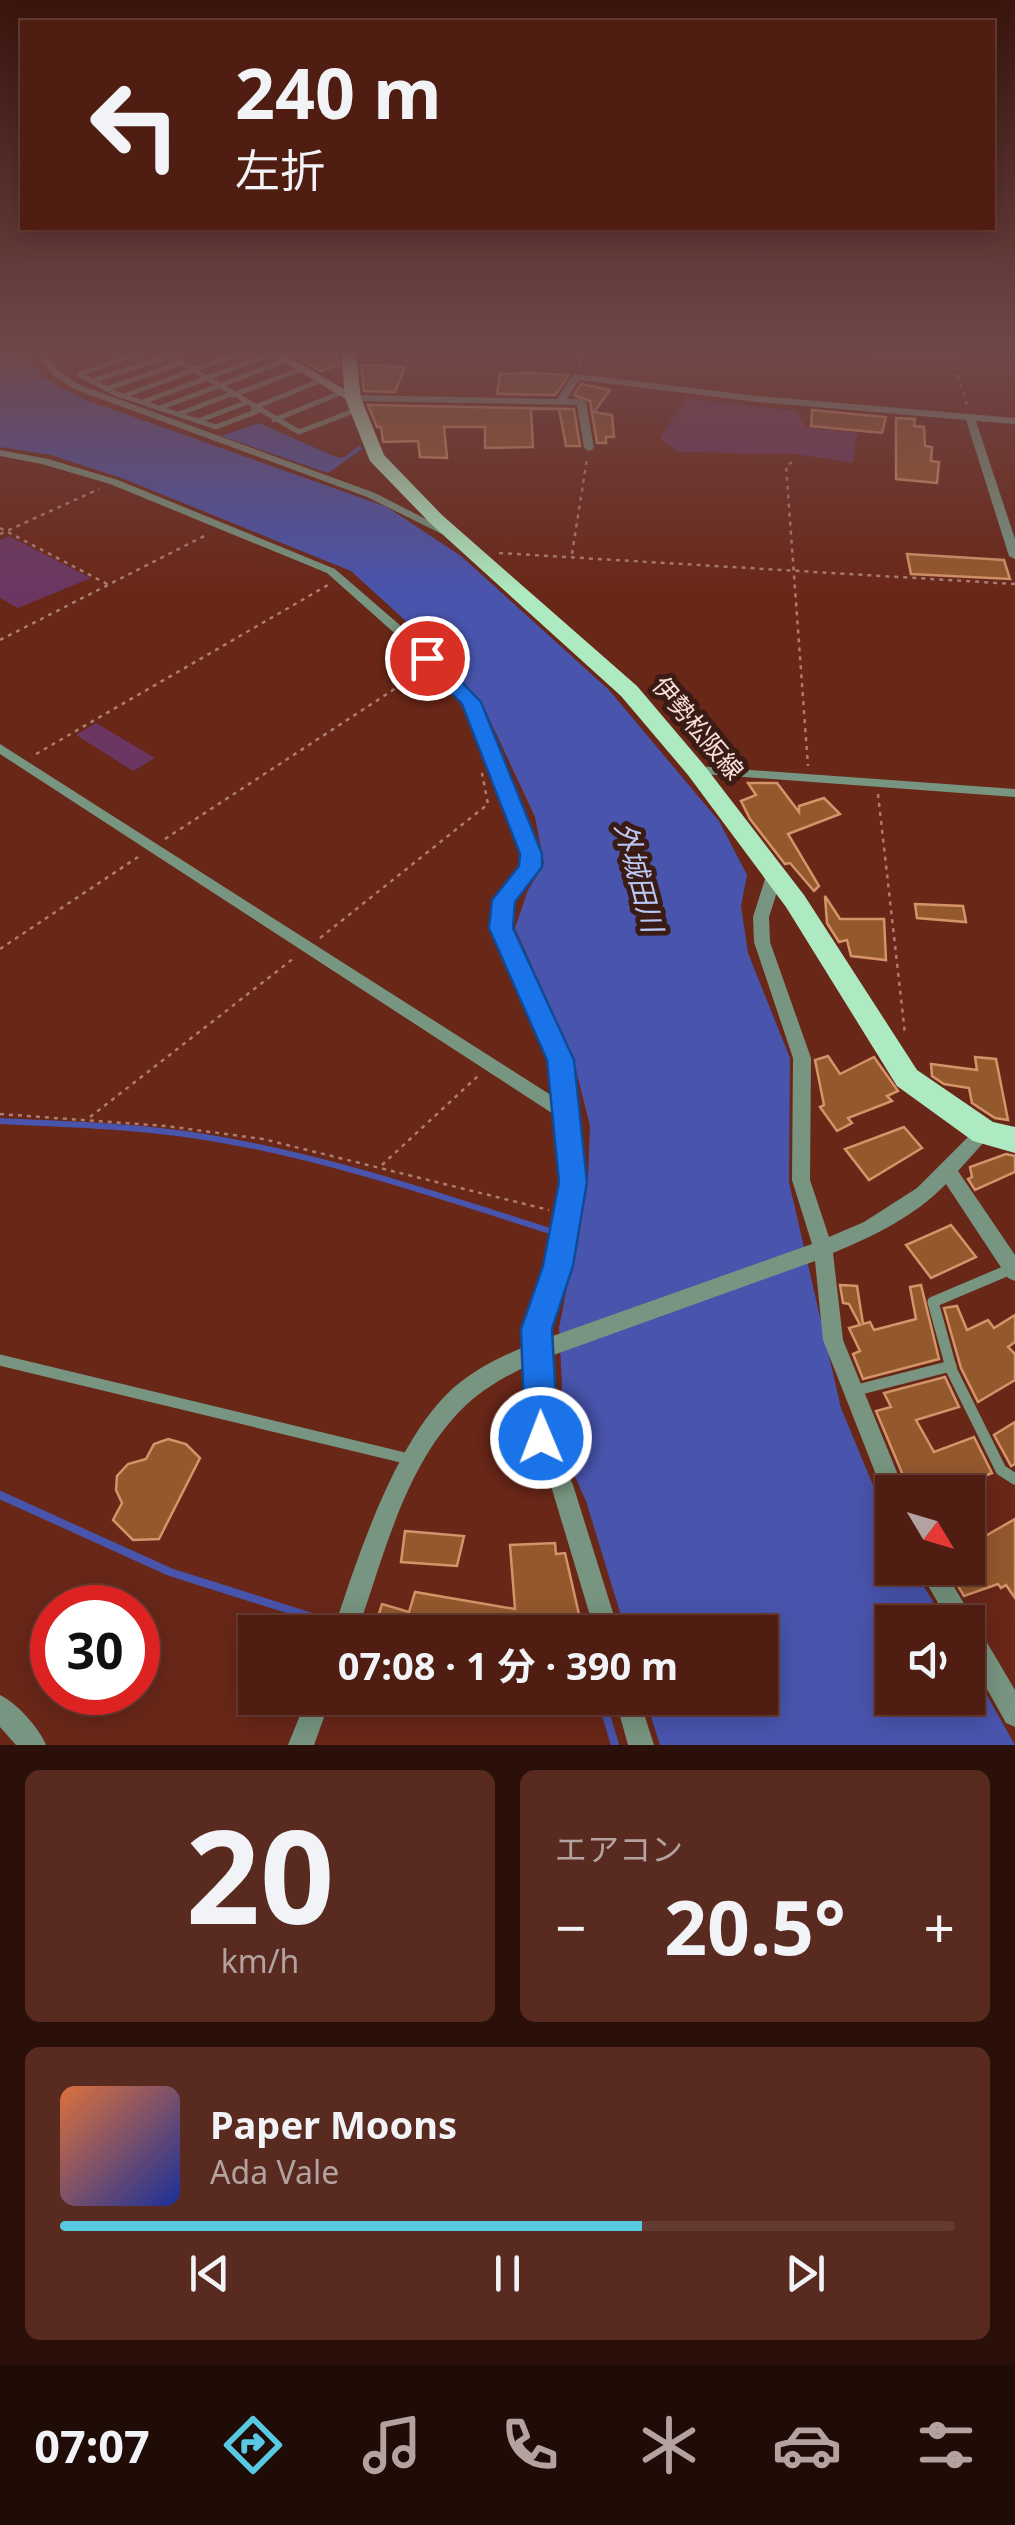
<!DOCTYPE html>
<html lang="ja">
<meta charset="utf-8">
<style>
:root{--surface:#4f1d12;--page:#592a20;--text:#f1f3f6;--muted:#b3a29f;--line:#663b32;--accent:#57c9e2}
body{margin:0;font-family:"Noto Sans","Noto Sans JP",sans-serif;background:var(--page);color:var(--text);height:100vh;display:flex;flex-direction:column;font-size:38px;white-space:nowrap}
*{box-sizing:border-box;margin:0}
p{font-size:32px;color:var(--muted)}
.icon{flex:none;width:55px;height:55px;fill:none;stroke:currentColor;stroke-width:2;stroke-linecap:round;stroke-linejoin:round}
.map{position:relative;height:1745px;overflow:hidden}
.panel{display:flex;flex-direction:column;gap:25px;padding:25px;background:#2b100a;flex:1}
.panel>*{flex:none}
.banner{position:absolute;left:20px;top:20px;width:975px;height:210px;border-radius:0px;box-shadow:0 5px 25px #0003,0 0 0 2px var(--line);background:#4f1d12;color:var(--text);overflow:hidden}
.needle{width:65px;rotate:128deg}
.tools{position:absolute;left:875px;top:1475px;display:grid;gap:20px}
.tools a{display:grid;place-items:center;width:110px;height:110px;border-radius:0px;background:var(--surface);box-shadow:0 5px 25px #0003,0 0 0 2px var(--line);font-size:50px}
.speed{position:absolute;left:30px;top:1585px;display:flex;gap:20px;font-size:50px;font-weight:700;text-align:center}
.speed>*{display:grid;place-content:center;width:130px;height:130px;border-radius:50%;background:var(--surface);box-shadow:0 5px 25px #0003,0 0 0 2px var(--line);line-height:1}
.speed .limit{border:15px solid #d22;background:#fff;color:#111}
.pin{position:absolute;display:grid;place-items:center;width:85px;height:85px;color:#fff;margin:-42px;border:5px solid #fff;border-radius:50%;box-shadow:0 2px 10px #0007}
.me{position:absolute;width:110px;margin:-55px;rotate:359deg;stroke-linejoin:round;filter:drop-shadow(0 0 8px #0008)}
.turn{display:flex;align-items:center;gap:35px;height:210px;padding:0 50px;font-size:45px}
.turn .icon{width:130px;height:130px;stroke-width:2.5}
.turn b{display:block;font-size:70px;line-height:85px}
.big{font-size:75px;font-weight:700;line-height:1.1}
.panel .widget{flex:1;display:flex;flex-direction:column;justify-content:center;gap:15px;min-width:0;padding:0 35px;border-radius:15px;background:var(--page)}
.panel .dial{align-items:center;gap:0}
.dial b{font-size:130px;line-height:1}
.song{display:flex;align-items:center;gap:30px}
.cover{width:120px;height:120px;border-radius:15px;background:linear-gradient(135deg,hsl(20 70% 55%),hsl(230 70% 35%))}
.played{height:10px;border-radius:5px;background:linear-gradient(90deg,var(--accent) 65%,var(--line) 65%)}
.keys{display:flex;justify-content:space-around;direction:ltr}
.heat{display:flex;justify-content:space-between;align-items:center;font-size:55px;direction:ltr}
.panel .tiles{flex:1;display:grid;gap:25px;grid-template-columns:1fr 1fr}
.widget:last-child{grid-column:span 2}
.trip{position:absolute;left:238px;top:1615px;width:540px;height:100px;border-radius:0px;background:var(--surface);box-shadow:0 5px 25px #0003,0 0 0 2px var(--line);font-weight:700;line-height:100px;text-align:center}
.dock{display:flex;height:160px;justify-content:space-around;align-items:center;background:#200c07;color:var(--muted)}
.dock .icon{width:70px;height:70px}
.dock .on{color:var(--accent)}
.dock b{font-size:45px;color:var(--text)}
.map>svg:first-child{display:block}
.green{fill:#6b3662}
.water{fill:#4954ad}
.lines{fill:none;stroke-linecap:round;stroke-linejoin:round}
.stream-far1{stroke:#4954ad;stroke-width:6}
.stream{stroke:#4954ad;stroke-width:8}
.building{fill:#94582d;stroke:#d49368;stroke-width:2.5}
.path{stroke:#ac7d72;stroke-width:2.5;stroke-dasharray:4 5;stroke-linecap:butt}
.lane-far1{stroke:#789581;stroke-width:5}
.lane{stroke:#789581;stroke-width:11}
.street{fill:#789581;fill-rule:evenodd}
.secondary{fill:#97c5a5;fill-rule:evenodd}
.primary{fill:#aeeac1;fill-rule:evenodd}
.route{fill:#1a73e8;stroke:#114b97;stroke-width:2.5}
.labels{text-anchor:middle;stroke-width:10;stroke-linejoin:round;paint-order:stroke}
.street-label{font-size:25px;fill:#fae0da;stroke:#3a1c15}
.water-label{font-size:28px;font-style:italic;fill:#bbc7f6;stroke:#3a1c15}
</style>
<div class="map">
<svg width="1015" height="1745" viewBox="0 0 1015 1745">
<rect width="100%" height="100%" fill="#692718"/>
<g class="green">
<polygon points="686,398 797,411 807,428 857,432 853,463 796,454 677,452 660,438"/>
<polygon points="9,536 91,578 18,608 0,598 0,540"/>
<polygon points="96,723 155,758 133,771 76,735"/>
</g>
<g class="water">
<polygon points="0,349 25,353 42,377 86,400 387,507 461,556 609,690 719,821 747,875 741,906 748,953 790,1058 789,1182 841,1408 892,1531 892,1568 913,1568 945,1622 892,1622 892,1698 968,1698 968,1662 1015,1745 660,1745 645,1698 760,1698 760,1632 626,1632 586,1501 557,1437 562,1385 559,1328 588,1180 590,1126 573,1058 515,928 528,890 544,864 535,817 487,714 442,654 351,571 124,479 51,455 0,447"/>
<polygon points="259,423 336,457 343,458 360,445 362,449 328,473 221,436"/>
</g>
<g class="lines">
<path class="stream-far1" d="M0,1121C68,1124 137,1126 205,1137C323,1156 437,1195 550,1231"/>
<g class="stream">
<polyline points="0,1495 170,1572 331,1623"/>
<polyline points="364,1630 374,1632"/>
<polyline points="601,1698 615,1745"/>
</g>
</g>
<g class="building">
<polygon points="283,349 337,349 339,365 321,371"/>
<polygon points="361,365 405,367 395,392 364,391"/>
<polygon points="530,373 569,375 555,395 497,394 500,374"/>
<polygon points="581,384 610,390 594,412 612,415 614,437 606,437 606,443 597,443 590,401 574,395"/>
<polygon points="368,405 574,409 580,446 566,446 559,409 531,409 533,447 485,448 485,427 444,427 447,458 420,457 418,441 383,442 381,427 377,427"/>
<polygon points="812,410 886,417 882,433 811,426"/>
<polygon points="896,418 915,419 914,426 924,427 925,446 932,447 931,461 939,462 937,483 896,479"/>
<polygon points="907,554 1004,560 1010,579 911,574"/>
<polygon points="748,783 777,783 799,812 799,806 824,798 840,814 788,834 819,886 814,891 790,863 785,864 750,819 741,801 756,795"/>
<polygon points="825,896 840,919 884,919 886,960 851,956 847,940 839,942 827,923"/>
<polygon points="915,904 963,906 966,922 917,918"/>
<polygon points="828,1056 840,1074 874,1057 898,1091 887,1096 892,1101 848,1118 852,1123 837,1131 820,1107 824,1105 815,1060"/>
<polygon points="975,1057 996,1059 1008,1120 995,1118 972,1103 969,1088 944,1084 932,1076 931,1064 977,1070"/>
<polygon points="904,1127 922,1148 869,1180 845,1149"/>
<polygon points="1006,1154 1015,1156 1015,1172 975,1190 968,1179 972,1177 970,1167"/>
<polygon points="951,1225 976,1257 931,1278 906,1245"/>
<polygon points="840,1285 857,1286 863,1324 870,1322 874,1330 916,1319 910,1287 921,1285 939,1359 863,1379 853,1354 860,1351 849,1328 860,1325 849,1304 843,1303"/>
<polygon points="957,1306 967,1330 988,1320 994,1328 1015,1315 1015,1342 1008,1347 1015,1354 1015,1380 978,1402 961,1368 944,1308"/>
<polygon points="945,1377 959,1407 916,1420 934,1452 974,1437 992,1473 943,1492 910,1492 876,1411 891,1407 884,1393"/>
<polygon points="1015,1422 1015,1464 1011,1466 994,1435"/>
<polygon points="168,1439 186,1444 200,1458 159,1539 133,1540 113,1520 122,1503 116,1490 117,1476 128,1464 146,1459 154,1444"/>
<polygon points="1015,1519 1015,1598 1006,1585 1001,1588 998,1584 964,1596 947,1568 968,1568 968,1546"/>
<polygon points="405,1531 464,1536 457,1566 401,1562"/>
<polygon points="555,1543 556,1554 565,1553 583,1632 407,1632 376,1623 382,1604 409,1612 415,1592 515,1609 510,1545"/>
</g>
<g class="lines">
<g class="path">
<polyline points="756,349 953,359"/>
<polyline points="950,349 967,405"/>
<polyline points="579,365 583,349"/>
<polyline points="792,462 786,466 808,766"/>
<polyline points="0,528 109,585"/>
<polyline points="0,534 99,489"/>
<polyline points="499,553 1015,584"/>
<polyline points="572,554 587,459"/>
<polyline points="0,640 208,534"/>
<polyline points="36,754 328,585"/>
<polyline points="878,794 905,1034"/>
<polyline points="165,839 422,671"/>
<polyline points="320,938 488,804 482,773"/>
<polyline points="0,949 141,855"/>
<polyline points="0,1114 166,1126 263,1139 549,1210"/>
<polyline points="90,1117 294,958"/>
<polyline points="382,1165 478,1076"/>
</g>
<g class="lane-far1">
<polyline points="151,349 79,374 117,394 216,427 258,411"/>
<polyline points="158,349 299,432 356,410"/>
<polyline points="92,381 169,356"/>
<polyline points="106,389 181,363"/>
<polyline points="233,395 302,369"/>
<polyline points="124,396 250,349"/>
<polyline points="143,402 274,353"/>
<polyline points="160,408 287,360"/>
<polyline points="253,408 322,380"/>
<polyline points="179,414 231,394"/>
<polyline points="274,420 343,392"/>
<polyline points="198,421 245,403"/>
</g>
<g class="lane">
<polyline points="1011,1269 933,1302 952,1371 1001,1470 1015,1479"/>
<polyline points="0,1360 409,1459"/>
<polyline points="853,1391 951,1366"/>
</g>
<g class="street">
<polygon points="34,349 42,349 59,371 80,385 375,493 461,537 452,539 367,497 74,389 53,375"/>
<polygon points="576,374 758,396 1015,418 1015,424 976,421 1015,539 1015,559 1009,556 966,420 758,402 579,380 567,399 581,399 586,402 594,448 589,451 584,448 577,405 353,401 348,398 353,395 557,399 573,375"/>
<path d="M0,450L48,459L118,480L335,569L409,633L476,699L538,854V867L512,901L509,927L569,1060L584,1152L568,1266L546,1329L547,1338L812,1244L792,1180L793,1058L754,942L753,917L766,876L769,872H779L782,876L769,917L770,942L811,1058L810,1180L829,1237L864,1222L917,1188L978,1127L984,1125L990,1127L993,1132L958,1171L1015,1255V1281L1008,1278L946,1184C915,1216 874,1236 833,1253L843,1340L905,1492H892V1503L886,1500L823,1340L815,1261L548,1357L552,1437L573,1485L619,1632H595L551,1486L530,1438L527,1366C504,1377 481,1390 462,1409C404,1467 384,1557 357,1632H333C356,1561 393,1448 447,1394C469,1372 498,1358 526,1346V1329L548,1266L566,1152L561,1119L0,754V744L557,1099L551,1060L493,927L496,900L524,866V854L465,703L401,639L327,573L110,484L42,464L0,456Z"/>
<polygon points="696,766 1015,789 1015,797 691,773 689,770"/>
<polygon points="918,1568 943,1568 1015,1690 1015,1727 1006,1723 968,1655 968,1622 949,1622"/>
<path d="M0,1695C17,1703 39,1728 46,1745H16L0,1727Z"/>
<polygon points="307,1698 331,1698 314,1745 288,1745"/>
<polygon points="615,1698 639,1698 654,1745 628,1745"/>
</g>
<polygon class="secondary" points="262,349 276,349 359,398 349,401"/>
<polygon class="primary" points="341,349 355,349 361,398 384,455 442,515 637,686 704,765 804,895 917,1070 993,1122 1015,1127 1015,1153 973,1141 897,1086 786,907 688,775 621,696 430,523 370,461 345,398"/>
</g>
<linearGradient id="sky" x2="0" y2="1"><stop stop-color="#3a150d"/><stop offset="0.59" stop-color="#704748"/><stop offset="1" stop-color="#704748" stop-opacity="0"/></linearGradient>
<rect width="1015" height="593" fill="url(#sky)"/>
<polygon class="route" points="421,654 434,654 481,702 542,854 542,867 515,902 513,928 574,1060 587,1182 573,1266 552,1329 558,1438 553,1449 541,1454 530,1449 525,1438 521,1329 543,1266 559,1182 547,1060 489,928 492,900 519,866 520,854 462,704 421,662"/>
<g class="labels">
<g class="street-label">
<text transform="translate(698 728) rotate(50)" y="9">伊勢松阪線</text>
</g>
<g class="water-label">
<text transform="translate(639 877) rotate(75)" y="10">外城田川</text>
</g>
</g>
</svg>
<div class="tools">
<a><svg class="needle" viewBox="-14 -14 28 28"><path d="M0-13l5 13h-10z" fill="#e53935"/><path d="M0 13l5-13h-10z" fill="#b3a29f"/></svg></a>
<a><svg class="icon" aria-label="sound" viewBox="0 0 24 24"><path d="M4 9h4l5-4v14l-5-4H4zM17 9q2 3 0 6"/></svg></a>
</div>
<div class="speed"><div class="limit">30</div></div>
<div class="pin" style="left:427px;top:658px;background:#d93025"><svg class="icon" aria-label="arrive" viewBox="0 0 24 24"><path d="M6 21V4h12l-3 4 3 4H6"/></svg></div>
<svg class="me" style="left:541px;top:1438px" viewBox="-20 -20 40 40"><circle r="17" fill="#1a73e8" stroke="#fff" stroke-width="3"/><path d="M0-11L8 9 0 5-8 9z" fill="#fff"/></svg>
<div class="trip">07:08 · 1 分 · 390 m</div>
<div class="banner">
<div class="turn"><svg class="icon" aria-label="left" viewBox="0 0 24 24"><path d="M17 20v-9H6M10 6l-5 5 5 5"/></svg><div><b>240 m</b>左折</div></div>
</div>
</div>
<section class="panel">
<div class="tiles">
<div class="widget dial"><b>20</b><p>km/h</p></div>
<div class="widget"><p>エアコン</p>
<div class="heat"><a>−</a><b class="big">20.5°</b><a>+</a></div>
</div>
<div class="widget">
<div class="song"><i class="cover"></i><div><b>Paper Moons</b><p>Ada Vale</p></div></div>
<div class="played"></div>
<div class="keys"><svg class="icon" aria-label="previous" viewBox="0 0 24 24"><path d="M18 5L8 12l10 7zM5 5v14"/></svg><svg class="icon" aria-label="pause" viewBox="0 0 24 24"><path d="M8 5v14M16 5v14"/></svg><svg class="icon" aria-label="next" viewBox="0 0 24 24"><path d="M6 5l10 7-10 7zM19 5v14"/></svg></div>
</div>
</div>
</section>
<nav class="dock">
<b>07:07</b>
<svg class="icon on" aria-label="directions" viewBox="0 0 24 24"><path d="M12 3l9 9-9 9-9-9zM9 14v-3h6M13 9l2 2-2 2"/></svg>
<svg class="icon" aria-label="music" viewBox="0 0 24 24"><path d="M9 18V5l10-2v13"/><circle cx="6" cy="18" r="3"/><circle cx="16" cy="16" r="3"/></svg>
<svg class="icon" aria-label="phone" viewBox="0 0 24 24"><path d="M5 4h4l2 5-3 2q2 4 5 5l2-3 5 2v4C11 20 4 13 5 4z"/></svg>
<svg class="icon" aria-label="climate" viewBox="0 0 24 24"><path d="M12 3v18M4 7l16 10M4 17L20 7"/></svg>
<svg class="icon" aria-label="car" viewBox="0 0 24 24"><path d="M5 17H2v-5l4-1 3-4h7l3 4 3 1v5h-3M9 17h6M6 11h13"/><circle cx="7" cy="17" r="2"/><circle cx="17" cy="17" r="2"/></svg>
<svg class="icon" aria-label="filters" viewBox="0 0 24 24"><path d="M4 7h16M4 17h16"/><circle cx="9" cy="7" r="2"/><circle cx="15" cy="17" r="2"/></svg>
</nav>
